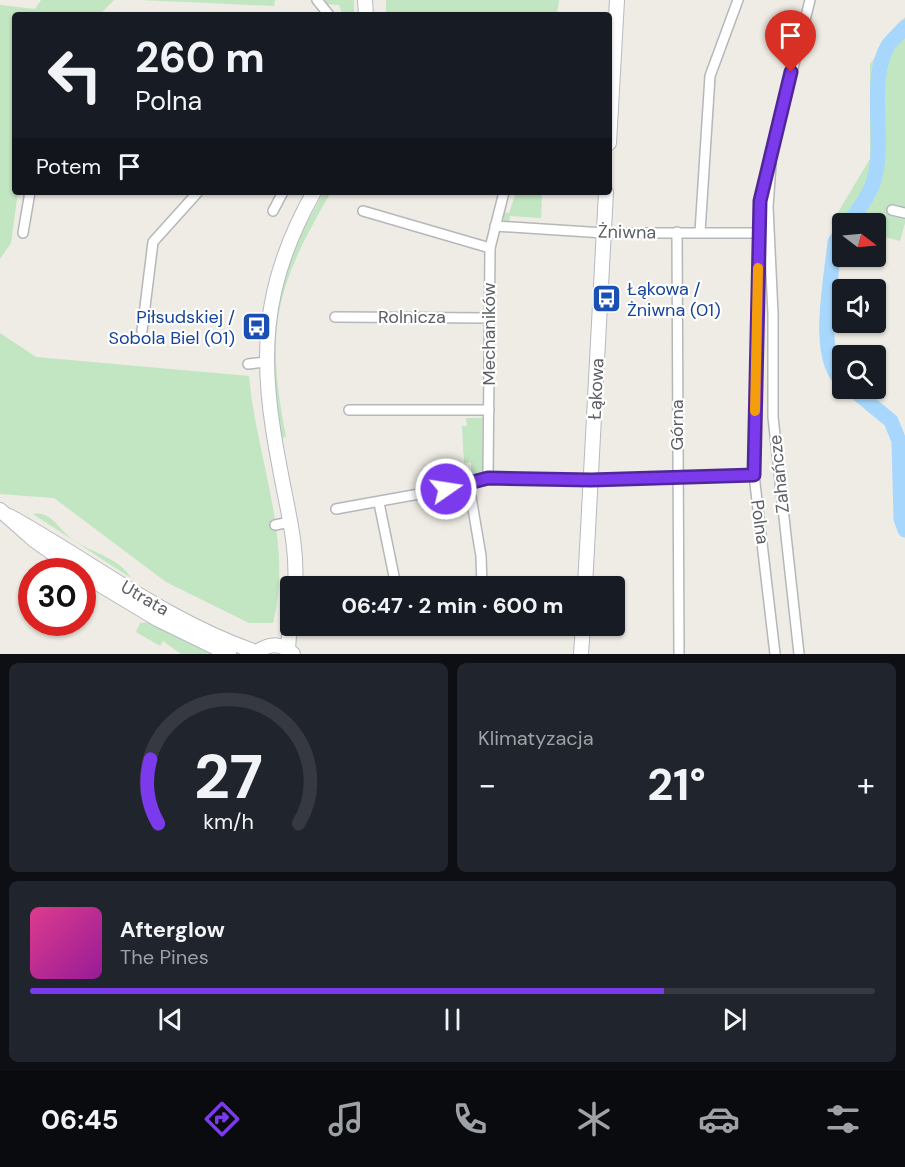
<!DOCTYPE html>
<html lang="pl">
<meta charset="utf-8">
<style>
:root{--surface:#171b24;--page:#20242c;--text:#f1f3f6;--muted:#9ea1a6;--line:#363941;--accent:#7c3aed}
body{margin:0;font-family:"DM Sans",sans-serif;background:var(--page);color:var(--text);height:100vh;display:flex;flex-direction:column;font-size:22px;white-space:nowrap}
*{box-sizing:border-box;margin:0}
p{font-size:20px;color:var(--muted)}
.icon{flex:none;width:33px;height:33px;fill:none;stroke:currentColor;stroke-width:2;stroke-linecap:round;stroke-linejoin:round}
.map{position:relative;height:654px;overflow:hidden}
.side{display:flex;flex-direction:column;gap:9px;padding:9px;background:#0d0f14;flex:1}
.side>*{flex:none}
.top-card{position:absolute;left:12px;top:12px;width:600px;height:183px;border-radius:6px;box-shadow:0 2px 4px #0004;background:#171b24;color:var(--text);overflow:hidden}
.needle{width:39px;rotate:106deg}
.tools{position:absolute;left:832px;top:213px;display:grid;gap:12px}
.tools a{display:grid;place-items:center;width:54px;height:54px;border-radius:6px;background:var(--surface);box-shadow:0 2px 4px #0004;font-size:30px}
.speed{position:absolute;left:18px;top:558px;display:flex;gap:12px;font-size:30px;font-weight:700;text-align:center}
.speed>*{display:grid;place-content:center;width:78px;height:78px;border-radius:50%;background:var(--surface);box-shadow:0 2px 4px #0004;line-height:1}
.speed .limit{border:9px solid #d22;background:#fff;color:#111}
.pin{position:absolute;display:grid;place-items:center;width:51px;height:51px;color:#fff;margin:-62px -26px;border-radius:50% 50% 50% 0;rotate:-45deg;box-shadow:0 0 6px #0007}
.pin .icon{rotate:45deg}
.me{position:absolute;width:66px;margin:-33px;rotate:77deg;stroke-linejoin:round;filter:drop-shadow(0 0 4px #0008)}
.turn{display:flex;align-items:center;gap:21px;height:126px;padding:0 24px;font-size:27px}
.turn .icon{width:78px;height:78px;stroke-width:2.5}
.turn b{display:block;font-size:42px;line-height:51px}
.then{display:flex;align-items:center;height:57px;padding:0 24px;background:#0003;gap:12px;font-size:22px}
.big{font-size:45px;font-weight:700;line-height:1.1}
.side .card{flex:1;display:flex;flex-direction:column;justify-content:center;gap:9px;min-width:0;padding:0 21px;border-radius:9px;background:var(--page)}
.side .dial{align-items:center;gap:0}
.dial svg{height:156px;overflow:visible;fill:none;stroke:var(--line);stroke-width:7;stroke-linecap:round;text-anchor:middle}
.dial text{fill:var(--text);stroke:none}
.song{display:flex;align-items:center;gap:18px}
.cover{width:72px;height:72px;border-radius:9px;background:linear-gradient(135deg,hsl(330 70% 55%),hsl(300 70% 35%))}
.played{height:6px;border-radius:3px;background:linear-gradient(90deg,var(--accent) 75%,var(--line) 75%)}
.keys{display:flex;justify-content:space-around;direction:ltr}
.heat{display:flex;justify-content:space-between;align-items:center;font-size:33px;direction:ltr}
.side .tiles{flex:1;display:grid;gap:9px;grid-template-columns:1fr 1fr}
.card:last-child{grid-column:span 2}
.trip{position:absolute;left:280px;top:576px;width:345px;height:60px;border-radius:6px;background:var(--surface);box-shadow:0 2px 4px #0004;font-weight:700;line-height:60px;text-align:center}
.menu{display:flex;height:96px;justify-content:space-around;align-items:center;background:#090b0e;color:var(--muted)}
.menu .icon{width:42px;height:42px}
.menu .on{color:var(--accent)}
.menu b{font-size:27px;color:var(--text)}
.map>svg:first-child{display:block}
.green{fill:#c2e5c2}
.lines{fill:none;stroke-linecap:round;stroke-linejoin:round}
.river{stroke:#a7d7fc;stroke-width:15}
.street-casing{stroke:#b5b7bb;stroke-width:12}
.secondary-casing{stroke:#b6b9be;stroke-width:16}
.street{stroke:#fff;stroke-width:9}
.secondary{stroke:#fff;stroke-width:14}
.route-casing{stroke:#51269a;stroke-width:15}
.route{stroke:#7c3aed;stroke-width:10}
.slow{stroke:#f59e0b;stroke-width:10}
.labels{text-anchor:middle;stroke-width:4.5;stroke-linejoin:round;paint-order:stroke}
.street-label{font-size:18px;fill:#5c6064;stroke:#fff}
.transit-label{font-size:18px;fill:#164399;stroke:#fff;text-anchor:start}
</style>
<div class="map">
<svg width="905" height="654" viewBox="0 0 905 654">
<rect width="100%" height="100%" fill="#eeece4"/>
<g class="green">
<polygon points="41,0 114,0 99,15 15,15 15,192 18,192 11,243 0,259 0,5 35,9"/>
<polygon points="141,0 275,0 274,6"/>
<polygon points="324,0 354,0 354,15 343,15 339,5 324,4"/>
<polygon points="386,0 559,0 557,14 548,15 386,15"/>
<polygon points="905,17 905,223 900,241 876,235 876,224 843,224 843,227 831,224 870,159 870,64"/>
<path d="M324,192H331C275,288 265,327 286,437L280,438C276,391 270,344 278,297C284,259 306,225 324,192Z"/>
<polygon points="516,192 542,192 541,218 510,216 509,222 504,221 504,212 509,213"/>
<path d="M0,333L36,357L249,376C256,458 294,541 273,623H249L166,582L54,498L0,494Z"/>
<polygon points="466,418 482,418 483,474 471,478 471,462 464,463 462,426 467,426"/>
<path d="M33,514C47,511 55,522 64,532C82,552 117,554 131,578Z"/>
<polygon points="150,622 218,654 181,654 163,641 160,646 136,632 140,623"/>
</g>
<g class="lines">
<g class="river">
<path d="M848,224C859,208 871,194 875,176C885,138 867,77 889,44C894,38 900,33 905,27"/>
<path d="M843,231L835,242C832,277 814,357 843,382"/>
<polyline points="851,388 891,421 899,441 901,519 905,530"/>
</g>
<defs>
<g id="street">
<polyline points="317,0 329,15"/>
<polyline points="771,164 768,207 773,314 773,417 799,654"/>
<polyline points="892,210 905,213"/>
<polyline points="273,211 283,192"/>
<polyline points="363,211 490,248"/>
<polyline points="495,226 604,233 759,233"/>
<polyline points="677,232 679,654"/>
<polyline points="700,232 710,76 738,0"/>
<polyline points="23,233 30,192"/>
<polyline points="335,317 489,318"/>
<polyline points="142,331 153,242 198,192"/>
<polyline points="248,364 266,362"/>
<polyline points="349,410 489,410"/>
<polyline points="488,478 490,248 504,192"/>
<polyline points="469,485 481,556 482,586"/>
<polyline points="379,503 396,586"/>
<polyline points="336,509 469,485 488,478 591,480 754,475"/>
<polyline points="275,525 290,522"/>
<polyline points="775,654 754,475 760,201 810,0"/>
</g>
<g id="secondary">
<polyline points="365,0 366,15"/>
<polyline points="609,143 617,0"/>
<polyline points="0,510 34,540 79,572"/>
<path d="M9,516C91,561 166,621 256,652"/>
<polyline points="82,574 157,619 229,654"/>
<path d="M295,586C298,547 287,508 280,469C259,362 259,289 314,192"/>
<polyline points="585,586 606,192"/>
<polyline points="288,649 291,608"/>
<path d="M255,654C267,643 281,642 293,654"/>
<polyline points="581,654 583,626"/>
</g>
</defs>
<use href="#street" class="street-casing"/>
<use href="#secondary" class="secondary-casing"/>
<use href="#street" class="street"/>
<use href="#secondary" class="secondary"/>
</g>
<g class="lines">
<defs>
<polyline id="route" points="446,489 488,478 591,480 754,475 760,201 791,72"/>
</defs>
<use href="#route" class="route-casing"/>
<use href="#route" class="route"/>
<polyline class="slow" points="755,411 758,268"/>
</g>
<defs>
<symbol id="bus-square" viewBox="-11 -11 22 22"><rect x="-9" y="-9" width="18" height="18" rx="4" fill="#1a4fb4" stroke="#fff"/><path d="M-5-6H5V4H4V6H2V4H-2V6H-4V4H-5ZM-3.5-4V0h7V-4ZM-3.5 1.2v1.5H-2V1.2ZM2 1.2v1.5H3.5V1.2Z" fill="#fff"/></symbol>
</defs>
<g fill-rule="evenodd">
<use href="#bus-square" x="590" y="282" width="33" height="33"/>
<use href="#bus-square" x="240" y="310" width="33" height="33"/>
</g>
<g class="labels">
<g class="street-label">
<text transform="translate(627 232) rotate(1)" y="6">Żniwna</text>
<text x="412" y="323">Rolnicza</text>
<text transform="translate(489 334) rotate(-90)" y="6">Mechaników</text>
<text transform="translate(596 389) rotate(-87)" y="6">Łąkowa</text>
<text transform="translate(677 425) rotate(-90)" y="6">Górna</text>
<text transform="translate(779 474) rotate(-96)" y="6">Zahańcze</text>
<text transform="translate(760 522) rotate(82)" y="6">Polna</text>
<text transform="translate(145 598) rotate(30)" y="6">Utrata</text>
</g>
<g class="transit-label">
<text x="627" y="295">Łąkowa /<tspan x="627" dy="21">Żniwna (01)</tspan></text>
<text x="235" y="323" text-anchor="end">Piłsudskiej /<tspan x="235" dy="21">Sobola Biel (01)</tspan></text>
</g>
</g>
</svg>
<div class="tools">
<a><svg class="needle" viewBox="-14 -14 28 28"><path d="M0-13l5 13h-10z" fill="#e53935"/><path d="M0 13l5-13h-10z" fill="#9ea1a6"/></svg></a>
<a><svg class="icon" aria-label="sound" viewBox="0 0 24 24"><path d="M4 9h4l5-4v14l-5-4H4zM17 9q2 3 0 6"/></svg></a>
<a><svg class="icon" aria-label="search" viewBox="0 0 24 24"><circle cx="10" cy="10" r="6"/><path d="M15 15l6 6"/></svg></a>
</div>
<div class="speed"><div class="limit">30</div></div>
<div class="pin" style="left:791px;top:72px;background:#d93025"><svg class="icon" aria-label="arrive" viewBox="0 0 24 24"><path d="M6 21V4h12l-3 4 3 4H6"/></svg></div>
<svg class="me" style="left:446px;top:489px" viewBox="-20 -20 40 40"><circle r="17" fill="#7c3aed" stroke="#fff" stroke-width="3"/><path d="M0-11L8 9 0 5-8 9z" fill="#fff"/></svg>
<div class="trip">06:47 · 2 min · 600 m</div>
<div class="top-card">
<div class="turn"><svg class="icon" aria-label="left" viewBox="0 0 24 24"><path d="M17 20v-9H6M10 6l-5 5 5 5"/></svg><div><b>260 m</b>Polna</div></div>
<div class="then">Potem<svg class="icon" aria-label="arrive" viewBox="0 0 24 24"><path d="M6 21V4h12l-3 4 3 4H6"/></svg></div>
</div>
</div>
<section class="side">
<div class="tiles">
<div class="card dial"><svg viewBox="0 0 100 80">
<path d="M14 69A42 42 0 1 1 86 69"/>
<path d="M14 69A42 42 0 0 1 10 36" stroke="#7c3aed"/>
<text x="50" y="56" font-size="32" font-weight="700">27</text>
<text x="50" y="72" font-size="11">km/h</text>
</svg></div>
<div class="card"><p>Klimatyzacja</p>
<div class="heat"><a>−</a><b class="big">21°</b><a>+</a></div>
</div>
<div class="card">
<div class="song"><i class="cover"></i><div><b>Afterglow</b><p>The Pines</p></div></div>
<div class="played"></div>
<div class="keys"><svg class="icon" aria-label="previous" viewBox="0 0 24 24"><path d="M18 5L8 12l10 7zM5 5v14"/></svg><svg class="icon" aria-label="pause" viewBox="0 0 24 24"><path d="M8 5v14M16 5v14"/></svg><svg class="icon" aria-label="next" viewBox="0 0 24 24"><path d="M6 5l10 7-10 7zM19 5v14"/></svg></div>
</div>
</div>
</section>
<nav class="menu">
<b>06:45</b>
<svg class="icon on" aria-label="directions" viewBox="0 0 24 24"><path d="M12 3l9 9-9 9-9-9zM9 14v-3h6M13 9l2 2-2 2"/></svg>
<svg class="icon" aria-label="music" viewBox="0 0 24 24"><path d="M9 18V5l10-2v13"/><circle cx="6" cy="18" r="3"/><circle cx="16" cy="16" r="3"/></svg>
<svg class="icon" aria-label="phone" viewBox="0 0 24 24"><path d="M5 4h4l2 5-3 2q2 4 5 5l2-3 5 2v4C11 20 4 13 5 4z"/></svg>
<svg class="icon" aria-label="climate" viewBox="0 0 24 24"><path d="M12 3v18M4 7l16 10M4 17L20 7"/></svg>
<svg class="icon" aria-label="car" viewBox="0 0 24 24"><path d="M5 17H2v-5l4-1 3-4h7l3 4 3 1v5h-3M9 17h6M6 11h13"/><circle cx="7" cy="17" r="2"/><circle cx="17" cy="17" r="2"/></svg>
<svg class="icon" aria-label="filters" viewBox="0 0 24 24"><path d="M4 7h16M4 17h16"/><circle cx="9" cy="7" r="2"/><circle cx="15" cy="17" r="2"/></svg>
</nav>
